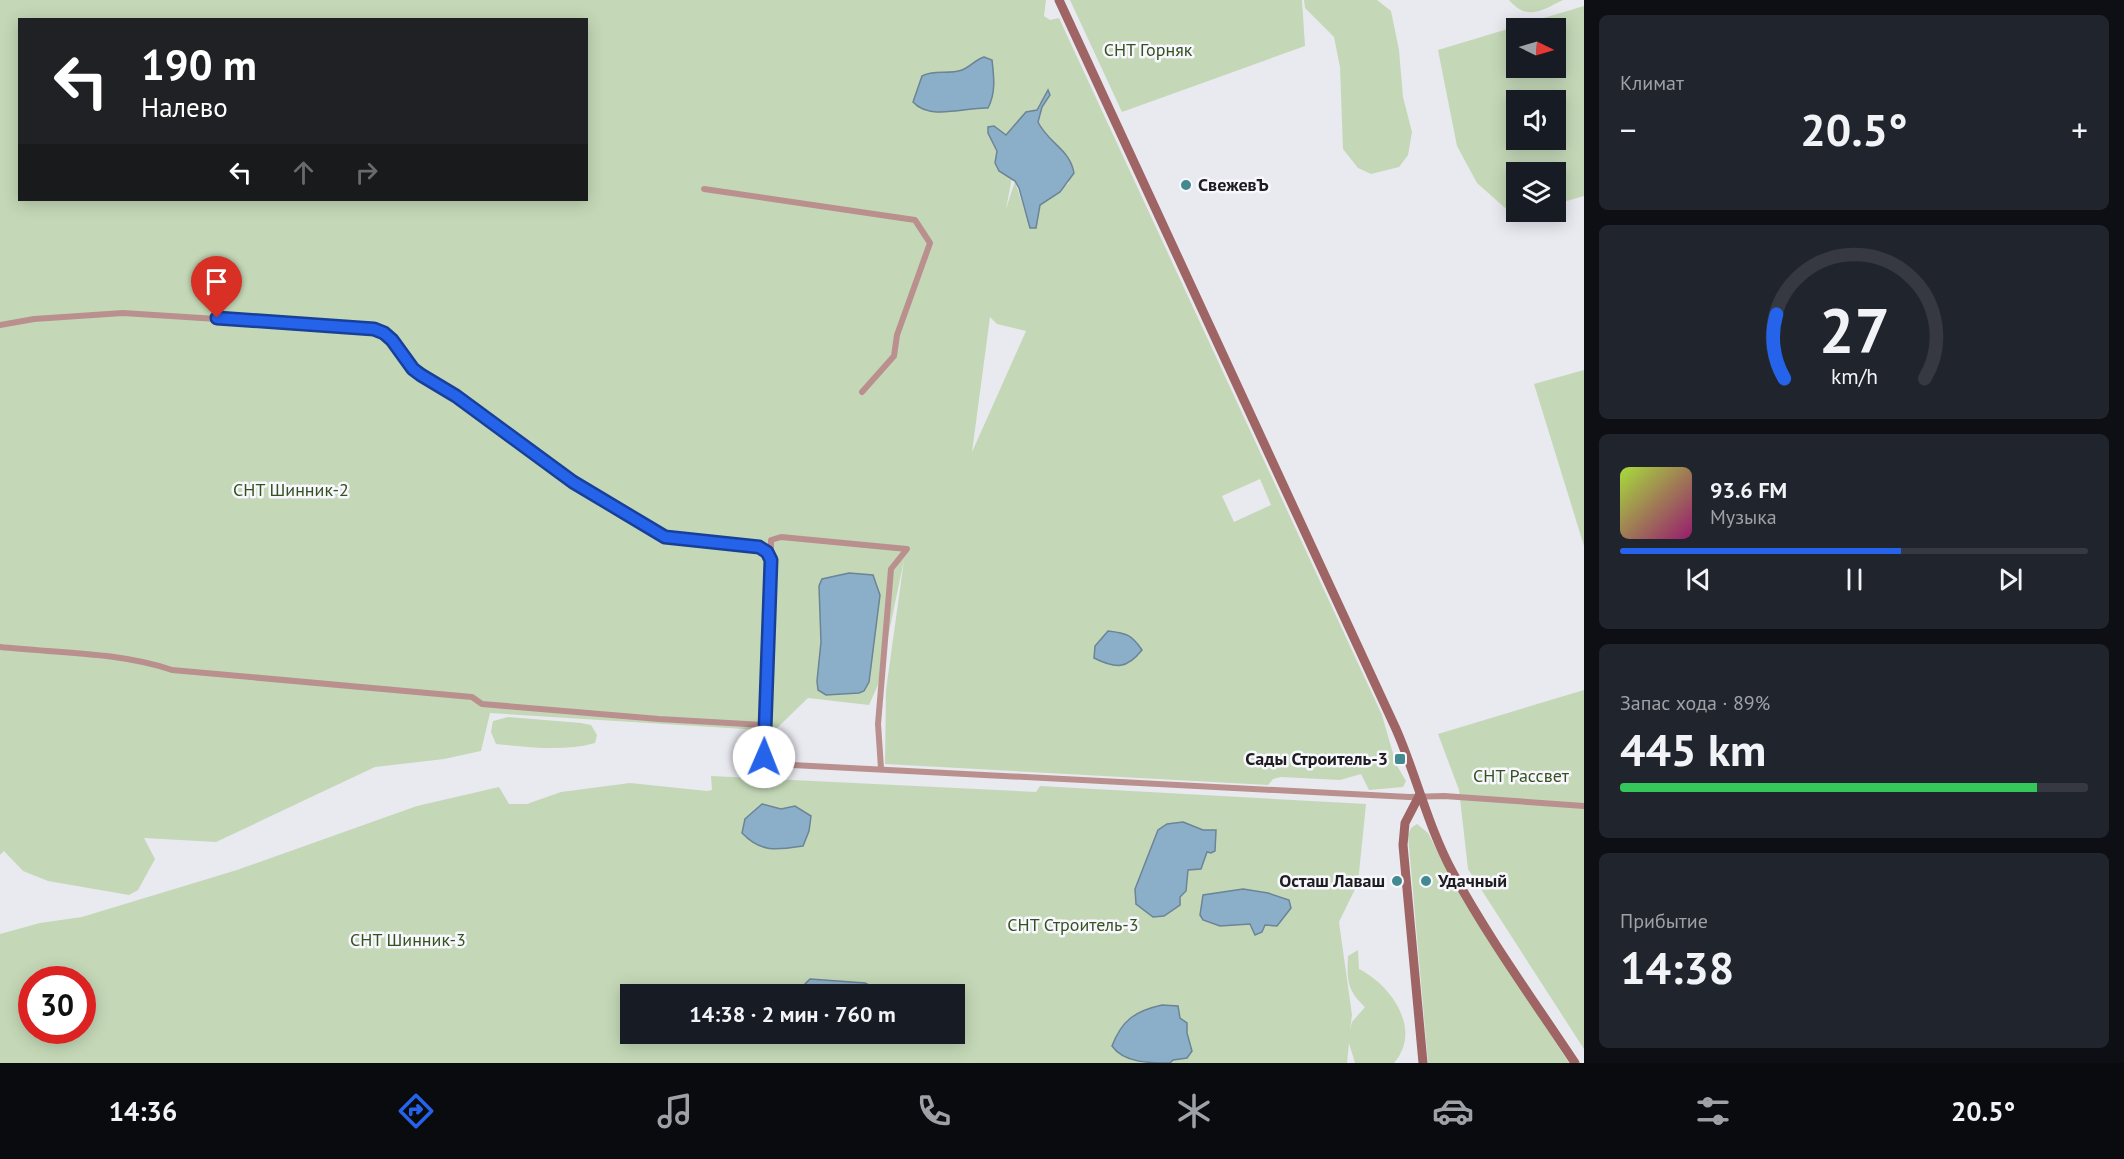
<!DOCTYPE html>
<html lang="ru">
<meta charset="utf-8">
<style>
:root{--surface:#171b24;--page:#20242c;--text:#f1f3f6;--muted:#9ea1a6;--line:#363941;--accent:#2563eb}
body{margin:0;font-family:"PT Sans",sans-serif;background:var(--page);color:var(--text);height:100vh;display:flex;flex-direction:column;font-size:22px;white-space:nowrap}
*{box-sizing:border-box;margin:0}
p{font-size:20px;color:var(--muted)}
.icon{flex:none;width:33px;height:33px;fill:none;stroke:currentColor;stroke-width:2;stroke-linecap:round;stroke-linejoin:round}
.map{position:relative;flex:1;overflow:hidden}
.side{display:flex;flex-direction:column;gap:15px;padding:15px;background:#0d0f14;width:540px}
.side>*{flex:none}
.top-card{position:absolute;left:18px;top:18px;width:570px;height:183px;border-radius:0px;box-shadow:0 3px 15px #0003;background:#202124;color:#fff;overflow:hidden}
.needle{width:39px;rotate:95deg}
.fabs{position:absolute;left:1506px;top:18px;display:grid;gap:12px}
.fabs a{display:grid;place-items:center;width:60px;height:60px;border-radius:0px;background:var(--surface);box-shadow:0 3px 15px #0003;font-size:30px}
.speed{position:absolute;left:18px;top:966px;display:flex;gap:12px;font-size:30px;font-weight:700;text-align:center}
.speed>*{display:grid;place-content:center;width:78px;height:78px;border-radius:50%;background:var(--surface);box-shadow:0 3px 15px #0003;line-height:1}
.speed .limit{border:9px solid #d22;background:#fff;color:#111}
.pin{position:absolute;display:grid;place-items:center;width:51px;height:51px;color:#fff;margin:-62px -26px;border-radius:50% 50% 50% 0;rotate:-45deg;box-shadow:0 0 6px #0007}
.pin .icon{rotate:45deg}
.me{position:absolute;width:66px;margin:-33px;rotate:1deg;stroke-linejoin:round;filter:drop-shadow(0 0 4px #0008)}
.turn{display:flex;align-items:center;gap:21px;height:126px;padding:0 24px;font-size:27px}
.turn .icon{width:78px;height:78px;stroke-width:2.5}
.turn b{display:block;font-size:42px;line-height:51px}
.lanes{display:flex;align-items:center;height:57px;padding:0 24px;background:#0003;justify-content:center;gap:30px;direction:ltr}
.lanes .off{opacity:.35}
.big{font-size:45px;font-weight:600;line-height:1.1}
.side .card{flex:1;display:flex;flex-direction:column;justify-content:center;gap:9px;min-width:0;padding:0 21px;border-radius:9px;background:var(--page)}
.side .dial{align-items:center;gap:0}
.dial svg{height:156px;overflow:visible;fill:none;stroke:var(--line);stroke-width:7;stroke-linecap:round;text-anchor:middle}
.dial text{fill:var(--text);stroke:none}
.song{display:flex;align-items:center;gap:18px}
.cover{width:72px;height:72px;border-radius:9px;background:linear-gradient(135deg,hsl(80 70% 55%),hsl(320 70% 35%))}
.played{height:6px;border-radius:3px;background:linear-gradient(90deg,var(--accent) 60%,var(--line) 60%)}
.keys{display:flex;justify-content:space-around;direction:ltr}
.heat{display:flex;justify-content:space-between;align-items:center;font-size:33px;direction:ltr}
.charge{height:9px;border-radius:4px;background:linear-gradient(90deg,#34c759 89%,var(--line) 0)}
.trip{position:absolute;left:620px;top:984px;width:345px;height:60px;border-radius:0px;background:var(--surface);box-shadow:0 3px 15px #0003;font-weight:600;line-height:60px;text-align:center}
.tab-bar{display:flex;height:96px;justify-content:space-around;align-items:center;background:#090b0e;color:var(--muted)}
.tab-bar .icon{width:42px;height:42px}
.tab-bar .current{color:var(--accent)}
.tab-bar b{font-size:27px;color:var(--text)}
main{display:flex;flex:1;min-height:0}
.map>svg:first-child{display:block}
.green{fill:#c4d8b7;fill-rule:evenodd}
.water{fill:#8cafc9;stroke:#6b8496;stroke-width:1.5}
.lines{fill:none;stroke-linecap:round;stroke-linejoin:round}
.street{stroke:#ba908f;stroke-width:6}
.secondary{stroke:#9f6464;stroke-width:9}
.route-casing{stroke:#184099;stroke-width:15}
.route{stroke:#2563eb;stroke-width:10}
.poi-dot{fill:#428990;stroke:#f7f7fd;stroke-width:2}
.labels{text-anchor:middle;stroke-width:5;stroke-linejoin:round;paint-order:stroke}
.park-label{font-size:18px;fill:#35511f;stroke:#f7f7fd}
.poi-label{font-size:18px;font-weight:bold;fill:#1e1e20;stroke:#f7f7fd;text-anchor:start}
</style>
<main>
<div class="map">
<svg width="1584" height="1063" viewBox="0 0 1584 1063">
<rect width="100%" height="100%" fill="#e9e9f0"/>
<g class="green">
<path d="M0,0H1046L1044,16L1050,20L1059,18L1065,31L1382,715L1396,764L1406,781L1403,787L1369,790L1361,774L1340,780L1281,777L1273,779L1268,785L885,764L886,690L904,560L878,685L869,705L808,698L776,729L760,730L490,713L481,751L444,759L375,767L216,842L144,838L155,859L138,890L129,895L48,881L23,871L4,851L0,855ZM20,20H586V200H20ZM1050,95L1042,107L1038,122L1049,138L1055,142L1069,183L1040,205L1036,228H1030L1015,181L1006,209L1024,115L1037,110L1039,104ZM990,317L997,324L1026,331L972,452ZM1260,479L1271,505L1234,522L1222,496Z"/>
<polygon points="1070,0 1302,0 1305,46 1122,112"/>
<polygon points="1304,0 1377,0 1391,11 1399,50 1403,97 1412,132 1408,155 1399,167 1371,174 1358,168 1343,149 1340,67 1334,37 1305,8"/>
<path d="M1509,0H1563C1541,11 1527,21 1509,0Z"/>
<path d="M1584,6V196L1556,204V172H1516V212H1525L1513,215L1477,183L1457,146L1438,50ZM1516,28H1556V68H1516ZM1516,100H1556V140H1516Z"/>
<polygon points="1584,370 1584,546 1534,384"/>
<polygon points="1584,690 1584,1049 1468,869 1459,790 1438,734"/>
<path d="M508,717L581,723L591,725L597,735L595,743C563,752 528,747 496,744L491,732L493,721Z"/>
<path d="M711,776L1036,792L1040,786L1366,804L1358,883L1339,922L1352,1015L1350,1030L1352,1022L1365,1007C1347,990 1347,981 1348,956L1358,950L1359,969C1391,985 1423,1030 1394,1063H1355L1349,1043L1347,1063H0V934L40,923L82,917L237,870L417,806L499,787L509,804H527L561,792L630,783L707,791L712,790ZM32,980H82V1030H32ZM630,994H954V1034H630Z"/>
<polygon points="1417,824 1428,833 1454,884 1569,1063 1428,1063 1408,835 1411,828"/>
</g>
<g class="water">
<path d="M984,57L992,60C994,77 996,93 988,108C966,107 930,121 913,102L922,76C934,69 948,75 962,70C970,67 975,60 984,57Z"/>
<path d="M1048,90L1050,95L1042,107L1038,122C1048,143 1070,149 1074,173L1060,192L1040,205L1036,228H1030L1019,188L1015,181L999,171L995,163L997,151L988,133V127L994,126L1006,135L1026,112L1037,110Z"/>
<polygon points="849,573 873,575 880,595 869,682 864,691 859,693 826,695 818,690 817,681 821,642 819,586 822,579"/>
<path d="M1108,631C1127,633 1132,635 1142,650C1127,669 1116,669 1094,658L1095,646Z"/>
<path d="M762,804L781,809L795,806L811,816L809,831L803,846C777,850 761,853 742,833L745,819Z"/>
<polygon points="1183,822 1203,830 1216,830 1215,851 1211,853 1207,852 1201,869 1188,870 1186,891 1180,897 1180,905 1164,916 1153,917 1136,904 1135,889 1158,830 1167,824"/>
<polygon points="1243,889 1268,893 1289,900 1291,908 1277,926 1265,925 1262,932 1255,935 1250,924 1220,926 1203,920 1200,915 1203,895"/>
<polygon points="810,979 865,983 873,987 875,994 802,994 804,985"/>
<path d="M1162,1005L1178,1006L1180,1018L1187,1023V1033L1192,1051L1187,1058L1173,1060L1170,1063C1149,1063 1124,1063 1112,1046C1122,1020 1135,1011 1162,1005Z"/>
</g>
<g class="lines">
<g class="street">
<polyline points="704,189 915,220 930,243 897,335 894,356 862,392"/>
<polyline points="0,325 34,319 123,313 374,329 384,333 392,340 413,369 421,375 456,396 573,482 665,537 759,547 767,552 771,559 764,757 773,764 1409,797 1444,796 1584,806"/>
<polyline points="771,558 771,540 781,537 907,549 891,569 878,724 881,768"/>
<path d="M0,647C55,653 121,652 172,670L472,697L482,704L659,719L765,725"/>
</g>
<g class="secondary">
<path d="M1059,0L1396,729C1417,777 1428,827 1453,873C1489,939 1534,1001 1575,1063"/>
<polyline points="1419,796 1405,823 1403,845 1423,1063"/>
</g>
</g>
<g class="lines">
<defs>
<polyline id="route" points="217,318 374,329 384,333 392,340 413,369 421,375 456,396 573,482 665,537 759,547 767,552 771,560 764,757"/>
</defs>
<use href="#route" class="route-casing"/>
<use href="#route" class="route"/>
</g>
<g class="poi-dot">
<circle cx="1186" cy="185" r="6"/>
<rect x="1394" y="753" width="12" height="12" rx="3"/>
<circle cx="1397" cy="881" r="6"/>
<circle cx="1426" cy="881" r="6"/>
</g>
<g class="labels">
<g class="park-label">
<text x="1148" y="56">СНТ Горняк</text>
<text x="291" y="496">СНТ Шинник-2</text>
<text x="1521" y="782">СНТ Рассвет</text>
<text x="1073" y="931">СНТ Строитель-3</text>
<text x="408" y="946">СНТ Шинник-3</text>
</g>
<g class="poi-label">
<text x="1198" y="191">СвежевЪ</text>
<text x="1388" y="765" text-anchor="end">Сады Строитель-3</text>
<text x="1385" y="887" text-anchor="end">Осташ Лаваш</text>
<text x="1438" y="887">Удачный</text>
</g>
</g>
</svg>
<div class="fabs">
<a><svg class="needle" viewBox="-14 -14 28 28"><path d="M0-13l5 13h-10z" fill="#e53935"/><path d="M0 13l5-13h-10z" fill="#9ea1a6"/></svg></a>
<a><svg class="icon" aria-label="sound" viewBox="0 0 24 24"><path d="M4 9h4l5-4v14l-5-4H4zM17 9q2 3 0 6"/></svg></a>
<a><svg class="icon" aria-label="layers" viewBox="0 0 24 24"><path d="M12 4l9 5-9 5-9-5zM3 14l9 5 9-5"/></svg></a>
</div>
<div class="speed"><div class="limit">30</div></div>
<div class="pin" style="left:217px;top:318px;background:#d93025"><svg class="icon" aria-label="arrive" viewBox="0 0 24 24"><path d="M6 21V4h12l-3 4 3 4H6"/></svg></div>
<svg class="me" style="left:764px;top:757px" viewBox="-20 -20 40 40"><circle r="19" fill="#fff"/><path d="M0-13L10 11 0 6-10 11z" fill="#2563eb"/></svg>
<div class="trip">14:38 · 2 мин · 760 m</div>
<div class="top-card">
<div class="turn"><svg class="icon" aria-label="left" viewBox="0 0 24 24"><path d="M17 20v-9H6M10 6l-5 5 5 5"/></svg><div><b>190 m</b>Налево</div></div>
<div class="lanes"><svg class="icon" aria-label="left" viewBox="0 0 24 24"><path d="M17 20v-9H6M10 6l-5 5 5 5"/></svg><svg class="icon off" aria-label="ahead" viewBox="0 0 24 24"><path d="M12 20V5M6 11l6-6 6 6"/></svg><svg class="icon off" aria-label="right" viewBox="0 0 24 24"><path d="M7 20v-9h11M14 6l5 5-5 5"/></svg></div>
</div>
</div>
<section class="side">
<div class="card"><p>Климат</p>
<div class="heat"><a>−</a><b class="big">20.5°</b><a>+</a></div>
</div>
<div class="card dial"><svg viewBox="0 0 100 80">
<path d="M14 69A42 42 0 1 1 86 69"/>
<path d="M14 69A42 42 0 0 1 10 36" stroke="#2563eb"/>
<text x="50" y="56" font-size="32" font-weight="700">27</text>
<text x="50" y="72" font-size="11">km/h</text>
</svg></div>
<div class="card">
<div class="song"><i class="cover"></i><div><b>93.6 FM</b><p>Музыка</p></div></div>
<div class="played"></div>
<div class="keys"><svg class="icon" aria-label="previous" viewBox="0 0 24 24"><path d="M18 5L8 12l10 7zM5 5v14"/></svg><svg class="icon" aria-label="pause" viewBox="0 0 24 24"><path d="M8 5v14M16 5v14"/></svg><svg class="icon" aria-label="next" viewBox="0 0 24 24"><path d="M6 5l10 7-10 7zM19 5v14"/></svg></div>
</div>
<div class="card"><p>Запас хода · 89%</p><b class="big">445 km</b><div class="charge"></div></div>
<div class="card"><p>Прибытие</p><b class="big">14:38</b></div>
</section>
</main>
<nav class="tab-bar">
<b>14:36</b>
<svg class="icon current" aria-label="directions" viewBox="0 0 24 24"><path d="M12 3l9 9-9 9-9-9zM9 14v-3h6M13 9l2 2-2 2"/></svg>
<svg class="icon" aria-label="music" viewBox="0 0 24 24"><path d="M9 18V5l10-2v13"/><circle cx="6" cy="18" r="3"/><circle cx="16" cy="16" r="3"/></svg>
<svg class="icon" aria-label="phone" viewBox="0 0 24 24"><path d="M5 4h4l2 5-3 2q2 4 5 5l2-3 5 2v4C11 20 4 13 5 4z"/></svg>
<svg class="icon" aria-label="climate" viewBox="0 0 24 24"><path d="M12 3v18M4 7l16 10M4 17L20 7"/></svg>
<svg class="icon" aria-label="car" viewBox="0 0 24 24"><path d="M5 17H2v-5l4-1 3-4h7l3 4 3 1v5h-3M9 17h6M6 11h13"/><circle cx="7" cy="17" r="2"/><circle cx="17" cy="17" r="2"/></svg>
<svg class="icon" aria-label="filters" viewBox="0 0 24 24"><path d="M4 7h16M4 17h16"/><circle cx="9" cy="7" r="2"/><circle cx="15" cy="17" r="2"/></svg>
<b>20.5°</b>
</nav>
